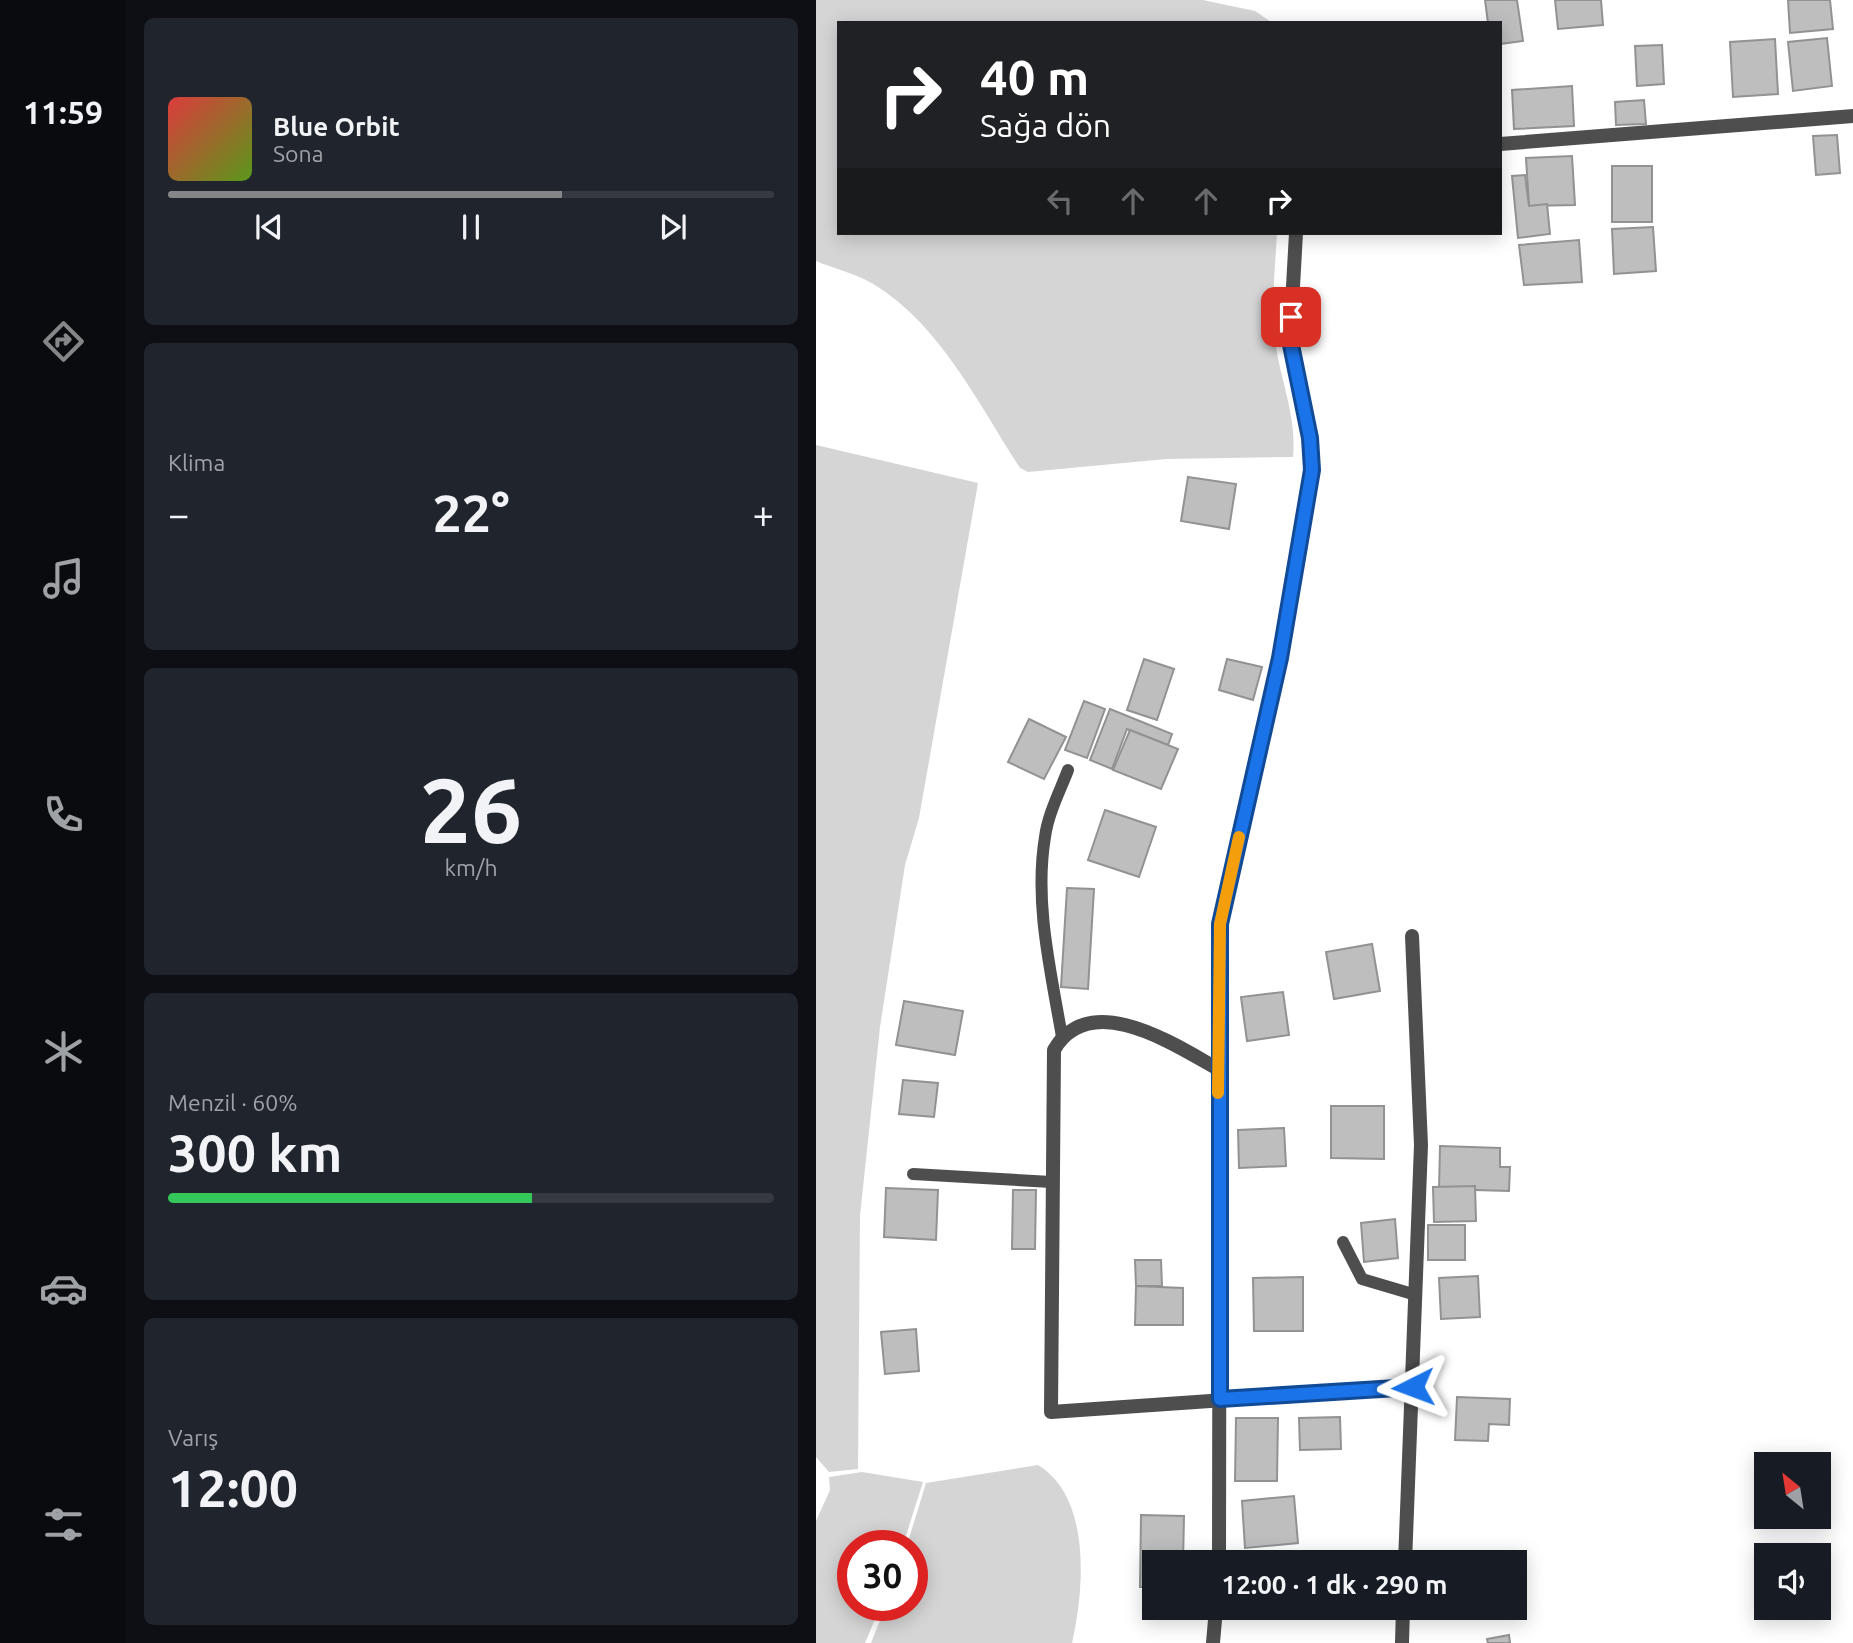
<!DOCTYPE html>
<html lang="tr">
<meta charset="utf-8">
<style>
:root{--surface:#171b24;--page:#20242c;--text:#f1f3f6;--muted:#9ea1a6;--line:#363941;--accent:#858687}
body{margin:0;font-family:Ubuntu,sans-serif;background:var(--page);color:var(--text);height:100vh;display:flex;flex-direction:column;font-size:26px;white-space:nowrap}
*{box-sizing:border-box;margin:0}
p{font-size:23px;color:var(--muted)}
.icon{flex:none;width:38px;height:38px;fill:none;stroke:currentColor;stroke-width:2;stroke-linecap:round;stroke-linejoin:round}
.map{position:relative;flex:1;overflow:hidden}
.sheet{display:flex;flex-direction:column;gap:18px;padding:18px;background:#0d0f14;width:690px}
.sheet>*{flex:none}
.top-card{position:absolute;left:21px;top:21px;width:665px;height:214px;border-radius:0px;box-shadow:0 4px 18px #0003;background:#202124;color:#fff;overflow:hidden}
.needle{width:46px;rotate:330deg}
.fabs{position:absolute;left:938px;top:1452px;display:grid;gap:14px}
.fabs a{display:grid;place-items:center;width:77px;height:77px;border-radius:0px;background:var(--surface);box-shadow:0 4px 18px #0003;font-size:35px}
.speed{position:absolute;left:21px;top:1530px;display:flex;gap:14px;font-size:35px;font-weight:700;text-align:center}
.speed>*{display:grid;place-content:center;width:91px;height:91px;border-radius:50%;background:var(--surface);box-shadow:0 4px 18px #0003;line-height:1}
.speed .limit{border:10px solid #d22;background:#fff;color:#111}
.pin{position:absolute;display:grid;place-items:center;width:60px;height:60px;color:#fff;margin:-30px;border-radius:14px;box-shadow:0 4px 10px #0006}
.me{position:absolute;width:77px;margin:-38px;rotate:267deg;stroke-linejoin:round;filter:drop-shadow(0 0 5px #0008)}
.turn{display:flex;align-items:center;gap:24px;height:147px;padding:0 28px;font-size:32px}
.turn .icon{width:91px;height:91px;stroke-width:2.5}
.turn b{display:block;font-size:49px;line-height:60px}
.lanes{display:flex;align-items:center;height:66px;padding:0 28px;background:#0003;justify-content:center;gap:35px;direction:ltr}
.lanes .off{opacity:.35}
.big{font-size:52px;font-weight:700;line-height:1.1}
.sheet .widget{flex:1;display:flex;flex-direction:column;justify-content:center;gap:10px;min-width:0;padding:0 24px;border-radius:10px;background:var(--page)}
.sheet .dial{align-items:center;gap:0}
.dial b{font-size:91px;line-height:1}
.song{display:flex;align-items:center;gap:21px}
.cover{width:84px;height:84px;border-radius:10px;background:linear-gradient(135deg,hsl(0 70% 55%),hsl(90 70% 35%))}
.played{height:7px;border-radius:4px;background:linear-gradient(90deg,var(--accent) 65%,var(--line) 65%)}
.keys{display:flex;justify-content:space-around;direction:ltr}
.heat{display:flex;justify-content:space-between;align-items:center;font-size:38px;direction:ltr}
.charge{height:10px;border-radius:5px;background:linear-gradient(90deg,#34c759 60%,var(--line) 0)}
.trip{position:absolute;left:326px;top:1550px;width:385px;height:70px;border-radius:0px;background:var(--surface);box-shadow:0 4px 18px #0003;font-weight:700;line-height:70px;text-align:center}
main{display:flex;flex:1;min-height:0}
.menu{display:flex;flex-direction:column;width:126px;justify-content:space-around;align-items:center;background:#090b0e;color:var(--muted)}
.menu .icon{width:49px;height:49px}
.menu .current{color:var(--accent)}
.menu b{font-size:32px;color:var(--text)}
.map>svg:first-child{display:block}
.green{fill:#d5d5d5}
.building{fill:#bebebe;stroke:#929292;stroke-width:2}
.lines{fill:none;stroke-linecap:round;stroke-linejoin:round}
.lane{stroke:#4e4e4e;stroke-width:12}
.street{stroke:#4e4e4e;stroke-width:14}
.route-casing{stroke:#114b97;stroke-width:18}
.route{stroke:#1a73e8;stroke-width:12}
.slow{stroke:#f59e0b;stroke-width:12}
</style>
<main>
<nav class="menu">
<b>11:59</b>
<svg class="icon current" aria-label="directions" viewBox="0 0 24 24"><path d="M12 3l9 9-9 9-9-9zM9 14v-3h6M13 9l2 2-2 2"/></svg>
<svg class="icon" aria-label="music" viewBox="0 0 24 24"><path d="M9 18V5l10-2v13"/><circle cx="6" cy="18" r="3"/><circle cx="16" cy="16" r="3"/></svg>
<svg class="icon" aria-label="phone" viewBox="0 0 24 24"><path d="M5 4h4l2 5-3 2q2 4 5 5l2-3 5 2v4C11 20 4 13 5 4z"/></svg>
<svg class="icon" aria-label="climate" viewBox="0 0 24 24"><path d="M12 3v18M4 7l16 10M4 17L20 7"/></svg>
<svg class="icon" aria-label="car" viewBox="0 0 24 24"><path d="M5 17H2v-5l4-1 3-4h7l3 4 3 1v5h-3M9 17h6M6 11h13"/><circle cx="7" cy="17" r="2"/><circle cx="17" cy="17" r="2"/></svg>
<svg class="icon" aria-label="filters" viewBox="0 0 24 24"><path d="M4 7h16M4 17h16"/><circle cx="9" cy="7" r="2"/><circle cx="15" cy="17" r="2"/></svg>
</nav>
<section class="sheet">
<div class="widget">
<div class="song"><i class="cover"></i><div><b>Blue Orbit</b><p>Sona</p></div></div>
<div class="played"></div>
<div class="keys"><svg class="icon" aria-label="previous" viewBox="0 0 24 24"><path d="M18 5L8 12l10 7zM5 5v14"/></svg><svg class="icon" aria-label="pause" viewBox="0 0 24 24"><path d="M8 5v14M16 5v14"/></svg><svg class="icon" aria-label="next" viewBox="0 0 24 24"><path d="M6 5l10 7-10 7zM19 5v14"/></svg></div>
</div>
<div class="widget"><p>Klima</p>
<div class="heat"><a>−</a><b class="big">22°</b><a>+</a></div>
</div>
<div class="widget dial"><b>26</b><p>km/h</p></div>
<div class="widget"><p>Menzil · 60%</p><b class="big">300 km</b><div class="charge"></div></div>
<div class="widget"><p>Varış</p><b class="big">12:00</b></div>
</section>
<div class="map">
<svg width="1038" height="1643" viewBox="0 0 1038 1643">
<rect width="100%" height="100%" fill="#fff"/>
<g class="green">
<path d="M0,0H387L439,11L455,22L23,23V233H461C459,269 455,304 459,340C464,380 481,416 477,457L350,459L212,472L204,468C163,405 125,326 59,285C42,274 19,269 0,261Z"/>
<polygon points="0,445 162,483 103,818 89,865 64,1027 44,1216 42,1469 13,1472 0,1457"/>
<path d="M222,1465C276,1498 268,1590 256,1643H55L70,1605H96V1545H91L110,1483Z"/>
<polygon points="46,1472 107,1482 87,1545 37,1545 37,1605 65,1605 49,1643 0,1643 0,1521 14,1490 13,1477"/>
</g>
<g class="building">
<polygon points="669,0 701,0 707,41 684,44 684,23 672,23"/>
<polygon points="739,0 785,0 787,25 742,29"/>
<polygon points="972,0 1014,0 1017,29 974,33"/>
<polygon points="1011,38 1016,86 977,91 972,42"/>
<polygon points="959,39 962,94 917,97 914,42"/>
<polygon points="846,45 848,84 821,86 819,46"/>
<polygon points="756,86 758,126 698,129 696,90"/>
<polygon points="828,100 830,124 800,125 799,102"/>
<polygon points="1021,135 1024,173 1000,175 997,136"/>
<polygon points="756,156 759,205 713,206 710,158"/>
<rect x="796" y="166" width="40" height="56"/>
<polygon points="709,175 713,206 731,204 734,234 702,238 696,176"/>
<polygon points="837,227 840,271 798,274 796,229"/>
<polygon points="763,240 766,282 708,285 703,245"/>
<polygon points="372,477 420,484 413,529 365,521"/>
<polygon points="328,659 358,669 341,720 311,710"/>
<polygon points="411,659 446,667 437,700 403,690"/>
<polygon points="268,701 289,709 271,758 249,750"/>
<polygon points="294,709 356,734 352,745 311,729 296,769 274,760"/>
<polygon points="213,719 250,737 228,779 192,762"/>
<polygon points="314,730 362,749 345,789 297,770"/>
<polygon points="289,810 340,827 323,877 272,860"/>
<polygon points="251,888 278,889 272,989 245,987"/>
<polygon points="556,944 564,991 518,999 510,952"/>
<polygon points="467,992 473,1035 431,1041 425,997"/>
<polygon points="88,1001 147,1011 139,1055 80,1045"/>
<polygon points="87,1080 122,1083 118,1117 83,1114"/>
<polygon points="515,1106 568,1106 568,1159 515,1158"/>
<polygon points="468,1128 470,1166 423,1168 422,1130"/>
<polygon points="624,1146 684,1148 684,1167 694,1167 693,1191 623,1189"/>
<polygon points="659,1186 660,1221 618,1222 617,1187"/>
<polygon points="70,1188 122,1190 120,1240 68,1237"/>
<polygon points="197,1190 220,1190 219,1249 196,1249"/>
<polygon points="579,1219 582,1258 548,1262 545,1223"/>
<rect x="612" y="1225" width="37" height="35"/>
<polygon points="319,1260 345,1260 346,1286 320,1286"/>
<polygon points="662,1276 664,1317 625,1319 623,1278"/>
<polygon points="487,1277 487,1331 438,1331 437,1278"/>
<polygon points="320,1286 367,1288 367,1325 319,1325"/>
<polygon points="100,1329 103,1371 69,1374 65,1332"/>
<polygon points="641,1397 694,1399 693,1425 673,1424 672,1441 639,1440"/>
<polygon points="524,1417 525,1449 484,1450 483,1418"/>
<polygon points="420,1418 462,1418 461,1481 419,1481"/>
<polygon points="478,1496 482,1543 429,1548 426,1501"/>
<polygon points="325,1515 368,1516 367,1563 338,1563 338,1587 324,1587"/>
<polygon points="693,1635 694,1643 672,1643 671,1639"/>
</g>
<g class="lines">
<g class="lane">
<path d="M246,1037C235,972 218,903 229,837C232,814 244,791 252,770"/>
<polyline points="97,1174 235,1182"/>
<polyline points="527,1242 546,1279 600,1295"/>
</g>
<g class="street">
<polyline points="684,144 1038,116"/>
<path d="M402,1069C359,1045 274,988 238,1050L235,1412L597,1387"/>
<polyline points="403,1563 404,924 464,658 496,470 494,438 474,340 480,233"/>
<polyline points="589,1563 605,1145 596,936"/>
<polyline points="397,1643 400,1608"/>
<polyline points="586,1643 587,1608"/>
</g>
</g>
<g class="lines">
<defs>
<polyline id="route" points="475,317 474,340 494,438 496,470 464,658 404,924 404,1399 597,1387"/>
</defs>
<use href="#route" class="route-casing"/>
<use href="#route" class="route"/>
<polyline class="slow" points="402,1093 404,924 423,837"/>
</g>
</svg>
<div class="fabs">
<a><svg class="needle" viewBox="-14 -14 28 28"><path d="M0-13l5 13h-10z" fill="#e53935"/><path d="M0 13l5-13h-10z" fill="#9ea1a6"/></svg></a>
<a><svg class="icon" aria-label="sound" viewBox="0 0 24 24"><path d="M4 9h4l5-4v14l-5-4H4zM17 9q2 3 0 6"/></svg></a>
</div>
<div class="speed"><div class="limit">30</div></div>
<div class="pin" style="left:475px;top:317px;background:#d93025"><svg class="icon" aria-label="arrive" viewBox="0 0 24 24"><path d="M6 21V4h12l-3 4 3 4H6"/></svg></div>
<svg class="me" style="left:597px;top:1387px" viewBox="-20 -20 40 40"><path d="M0-17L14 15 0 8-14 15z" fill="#1a73e8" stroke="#fff" stroke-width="4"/></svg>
<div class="trip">12:00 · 1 dk · 290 m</div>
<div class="top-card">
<div class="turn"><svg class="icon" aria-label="right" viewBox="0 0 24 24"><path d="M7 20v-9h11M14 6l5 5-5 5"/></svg><div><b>40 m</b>Sağa dön</div></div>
<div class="lanes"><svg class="icon off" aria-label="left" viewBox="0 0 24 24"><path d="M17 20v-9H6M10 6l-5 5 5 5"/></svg><svg class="icon off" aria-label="ahead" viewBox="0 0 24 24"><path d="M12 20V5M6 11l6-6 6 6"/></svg><svg class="icon off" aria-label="ahead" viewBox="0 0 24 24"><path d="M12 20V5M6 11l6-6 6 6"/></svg><svg class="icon" aria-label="right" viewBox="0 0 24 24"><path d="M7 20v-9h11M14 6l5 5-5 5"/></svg></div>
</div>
</div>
</main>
